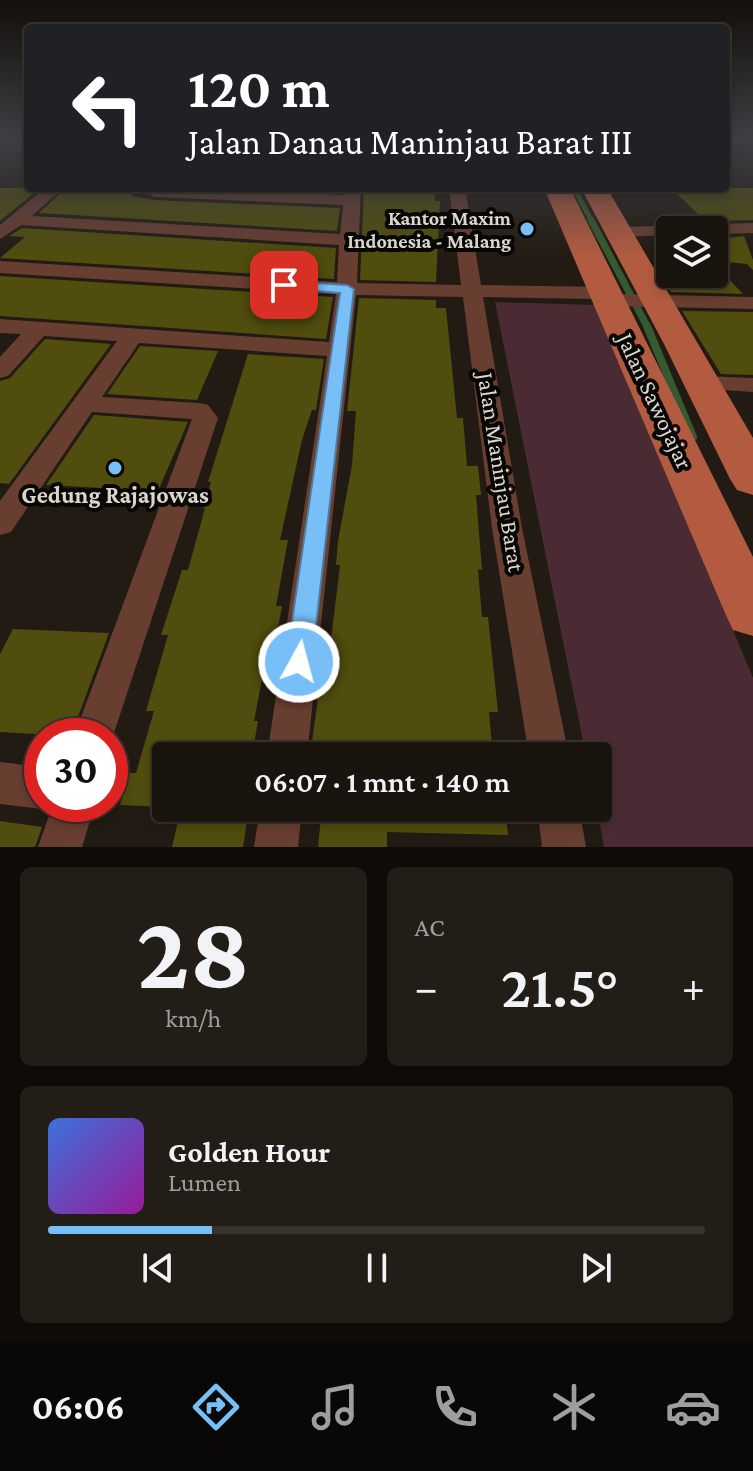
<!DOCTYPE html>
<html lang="id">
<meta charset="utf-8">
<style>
:root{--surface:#1a140e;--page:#231d17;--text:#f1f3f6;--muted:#9f9e9e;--line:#38332e;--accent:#78bff8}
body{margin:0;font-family:"Crimson Pro",serif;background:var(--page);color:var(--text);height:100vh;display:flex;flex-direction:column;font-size:30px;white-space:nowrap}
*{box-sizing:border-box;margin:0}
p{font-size:26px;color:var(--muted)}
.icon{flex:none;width:44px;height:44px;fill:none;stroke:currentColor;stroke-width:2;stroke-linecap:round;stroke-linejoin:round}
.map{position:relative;height:847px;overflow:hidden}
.details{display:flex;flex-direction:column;gap:20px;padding:20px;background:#0e0b08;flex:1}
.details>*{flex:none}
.hud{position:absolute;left:24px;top:24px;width:706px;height:168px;border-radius:8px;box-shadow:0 4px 12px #0003,0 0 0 2px var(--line);background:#202124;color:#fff;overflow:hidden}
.fabs{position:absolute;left:656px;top:216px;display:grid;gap:16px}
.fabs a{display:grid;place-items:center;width:72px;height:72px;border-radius:8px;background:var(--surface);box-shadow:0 4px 12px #0003,0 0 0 2px var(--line);font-size:40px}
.speed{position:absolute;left:24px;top:718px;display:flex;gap:16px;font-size:40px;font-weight:700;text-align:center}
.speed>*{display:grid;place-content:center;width:104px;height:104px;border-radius:50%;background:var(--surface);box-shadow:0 4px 12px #0003,0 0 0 2px var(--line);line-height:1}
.speed .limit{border:12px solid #d22;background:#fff;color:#111}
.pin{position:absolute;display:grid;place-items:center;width:68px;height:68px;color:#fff;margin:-34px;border-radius:16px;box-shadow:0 4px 12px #0006}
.me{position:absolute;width:88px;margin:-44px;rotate:7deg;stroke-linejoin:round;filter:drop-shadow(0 0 6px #0008)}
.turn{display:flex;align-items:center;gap:28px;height:168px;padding:0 32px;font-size:36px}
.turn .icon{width:104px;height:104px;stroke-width:2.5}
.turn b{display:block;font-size:56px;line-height:68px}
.big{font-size:60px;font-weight:600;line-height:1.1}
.details .tile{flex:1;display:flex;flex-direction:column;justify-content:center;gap:12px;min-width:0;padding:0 28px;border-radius:12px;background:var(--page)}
.details .dial{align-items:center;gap:0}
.dial b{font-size:104px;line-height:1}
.song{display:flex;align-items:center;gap:24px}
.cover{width:96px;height:96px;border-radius:12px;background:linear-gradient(135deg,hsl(220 70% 55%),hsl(300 70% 35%))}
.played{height:8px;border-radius:4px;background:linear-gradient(90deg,var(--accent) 25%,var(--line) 25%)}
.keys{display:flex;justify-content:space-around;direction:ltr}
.heat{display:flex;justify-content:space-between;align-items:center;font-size:44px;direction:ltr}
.details .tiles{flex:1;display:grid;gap:20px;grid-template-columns:1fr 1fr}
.tile:last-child{grid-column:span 2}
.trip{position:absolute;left:152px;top:742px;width:460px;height:80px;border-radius:8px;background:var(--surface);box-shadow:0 4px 12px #0003,0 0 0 2px var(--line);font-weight:600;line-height:80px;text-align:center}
.tab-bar{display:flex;height:128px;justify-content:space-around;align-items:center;background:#0a0806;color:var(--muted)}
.tab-bar .icon{width:56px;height:56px}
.tab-bar .current{color:var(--accent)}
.tab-bar b{font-size:36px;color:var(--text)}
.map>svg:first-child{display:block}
.green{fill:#4b2b33}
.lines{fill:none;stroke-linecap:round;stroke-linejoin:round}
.stream-far2{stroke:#355a2f;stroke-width:5}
.stream-far1{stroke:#355a2f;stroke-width:7}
.stream{stroke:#355a2f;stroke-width:8}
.building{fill:#514d0e}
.minor{fill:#683e31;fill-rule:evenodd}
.primary{fill:#b25b41;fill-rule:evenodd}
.route{fill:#78bff8;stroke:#4e7ca1;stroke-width:2}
.poi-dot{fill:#78bff8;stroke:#090704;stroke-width:3}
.labels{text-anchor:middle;stroke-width:8;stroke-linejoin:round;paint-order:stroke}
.far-poi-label{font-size:20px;font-weight:bold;fill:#dad5cf;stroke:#090704;text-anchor:end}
.street-label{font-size:24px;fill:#dad5cf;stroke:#090704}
.poi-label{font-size:24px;font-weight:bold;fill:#dad5cf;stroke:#090704}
</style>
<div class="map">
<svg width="753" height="847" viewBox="0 0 753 847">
<rect width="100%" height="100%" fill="#221b13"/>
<polygon class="green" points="495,302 597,305 753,678 753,847 604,847 597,808 598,756 586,756"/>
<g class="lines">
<polyline class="stream-far2" points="574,188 592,222"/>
<polyline class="stream-far1" points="591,220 648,328"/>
<polyline class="stream" points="647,326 693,437"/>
</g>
<g class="building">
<polygon points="0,188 40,188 0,221"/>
<polygon points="66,188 139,188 131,196 154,200 340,208 337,231 39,213"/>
<polygon points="364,188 434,188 435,201 440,201 436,282 360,280"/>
<polygon points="671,188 753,188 753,220 705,221"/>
<polygon points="22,228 336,248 334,279 0,258 25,237 9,236"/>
<polygon points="744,236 753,260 753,270 747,264 725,262 718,239"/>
<polygon points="661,274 725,275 743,294 671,292"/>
<polygon points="0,276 333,297 326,339 0,316"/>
<polygon points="359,298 436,300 436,308 446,308 457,418 463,418 467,466 478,466 481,495 476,495 482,570 478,569 482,617 488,617 498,712 489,712 493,756 413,756 413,752 311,749 326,640 331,640 340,565 336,565 338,541 352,465 356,411 347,411"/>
<polygon points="682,311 753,312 753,375 721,374"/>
<polygon points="45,339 111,344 9,484 0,483 0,381 10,378"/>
<polygon points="140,346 218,351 197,400 107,394"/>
<polygon points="248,354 324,359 316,410 312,410 302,440 280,540 288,540 276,606 282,606 277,634 271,634 263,674 254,721 258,721 252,756 166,756 166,807 120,805 130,773 136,773 154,711 146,711 168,635 161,635 182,570 188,570 205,508 203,508 211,482 208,482"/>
<polygon points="94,415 188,422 158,491 46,485"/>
<polygon points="13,629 109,633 71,736 0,732 0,654"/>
<polygon points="181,808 249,808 243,847 172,847"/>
<polygon points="322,808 505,808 508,835 387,832 387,847 318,847"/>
<polygon points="0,821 42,827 35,847 0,847"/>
</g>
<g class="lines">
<g class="minor">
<polygon points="726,137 753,137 753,143 726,145"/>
<polygon points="45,188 63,188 32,216 340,234 343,205 154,197 146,192 151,188 174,188 344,195 345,188 361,188 357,283 461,285 449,188 465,188 481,285 606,287 613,289 616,294 753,297 753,309 608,306 601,304 598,299 483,297 522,528 569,756 529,756 492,528 463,297 356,295 307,756 267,756 327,356 139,343 102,397 199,403 208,405 218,418 110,745 110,736 74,736 192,419 92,412 11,532 0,535 0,501 117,341 44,336 8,376 0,378 0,357 21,334 0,333 0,319 329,342 336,294 0,273 0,261 337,282 339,245 21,225 0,239 0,225"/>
<polygon points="753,223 753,233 714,234 714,230 670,230 670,235 620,237 611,232 620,227"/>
<polygon points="703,376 753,378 753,392 694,388 691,383 694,378"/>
<polygon points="0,762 42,767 42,804 95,804 82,847 38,847 53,805 42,809 0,804"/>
<polygon points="260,808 302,808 298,847 254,847"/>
<polygon points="537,808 579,808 586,847 542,847"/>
</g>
<g class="primary">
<polygon points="544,188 570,188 753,557 753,636 733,630 725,613"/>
<polygon points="581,188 607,188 753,438 753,495 737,490 730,479 664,344"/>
</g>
</g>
<linearGradient id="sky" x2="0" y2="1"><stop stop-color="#130f0a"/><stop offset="0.54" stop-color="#3e3f44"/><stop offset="1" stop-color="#3e3f44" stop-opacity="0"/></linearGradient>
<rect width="753" height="256" fill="url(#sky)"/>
<polygon class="route" points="284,281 347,285 354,289 312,662 308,670 299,674 290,670 286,662 340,293 279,288 277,285"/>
<g class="poi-dot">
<circle cx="527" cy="229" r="8"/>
<circle cx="115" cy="468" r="8"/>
</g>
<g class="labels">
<g class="far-poi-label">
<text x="511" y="225">Kantor Maxim<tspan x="511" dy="23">Indonesia - Malang</tspan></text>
</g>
<g class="street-label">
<text transform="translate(655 401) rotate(65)" y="8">Jalan Sawojajar</text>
<text transform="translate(501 472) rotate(81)" y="8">Jalan Maninjau Barat</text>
</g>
<g class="poi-label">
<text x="115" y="503">Gedung Rajajowas</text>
</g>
</g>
</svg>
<div class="fabs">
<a><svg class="icon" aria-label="layers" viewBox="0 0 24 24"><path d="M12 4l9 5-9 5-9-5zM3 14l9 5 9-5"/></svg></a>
</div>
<div class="speed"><div class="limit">30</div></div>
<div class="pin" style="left:284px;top:285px;background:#d93025"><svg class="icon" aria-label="arrive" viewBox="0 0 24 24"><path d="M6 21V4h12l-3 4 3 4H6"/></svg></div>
<svg class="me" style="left:299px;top:662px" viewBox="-20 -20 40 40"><circle r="17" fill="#78bff8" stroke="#fff" stroke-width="3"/><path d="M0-11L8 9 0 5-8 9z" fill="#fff"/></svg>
<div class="trip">06:07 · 1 mnt · 140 m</div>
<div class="hud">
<div class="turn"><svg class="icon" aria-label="left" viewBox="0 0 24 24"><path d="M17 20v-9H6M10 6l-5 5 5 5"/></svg><div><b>120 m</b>Jalan Danau Maninjau Barat III</div></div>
</div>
</div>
<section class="details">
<div class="tiles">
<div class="tile dial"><b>28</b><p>km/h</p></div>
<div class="tile"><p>AC</p>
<div class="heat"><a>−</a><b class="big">21.5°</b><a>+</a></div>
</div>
<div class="tile">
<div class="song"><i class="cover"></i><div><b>Golden Hour</b><p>Lumen</p></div></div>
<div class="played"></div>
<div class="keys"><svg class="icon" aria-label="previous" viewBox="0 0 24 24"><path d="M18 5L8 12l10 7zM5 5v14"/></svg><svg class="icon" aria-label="pause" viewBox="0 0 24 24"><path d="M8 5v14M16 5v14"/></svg><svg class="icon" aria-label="next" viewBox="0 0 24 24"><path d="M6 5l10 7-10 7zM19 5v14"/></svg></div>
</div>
</div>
</section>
<nav class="tab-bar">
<b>06:06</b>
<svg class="icon current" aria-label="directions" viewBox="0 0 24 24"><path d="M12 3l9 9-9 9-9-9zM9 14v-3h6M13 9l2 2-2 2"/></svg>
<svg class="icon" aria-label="music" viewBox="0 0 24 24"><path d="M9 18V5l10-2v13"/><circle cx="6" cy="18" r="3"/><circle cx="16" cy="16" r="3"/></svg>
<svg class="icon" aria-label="phone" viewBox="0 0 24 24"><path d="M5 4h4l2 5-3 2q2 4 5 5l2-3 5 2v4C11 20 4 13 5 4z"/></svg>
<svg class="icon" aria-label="climate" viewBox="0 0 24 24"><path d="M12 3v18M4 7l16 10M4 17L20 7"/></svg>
<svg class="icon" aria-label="car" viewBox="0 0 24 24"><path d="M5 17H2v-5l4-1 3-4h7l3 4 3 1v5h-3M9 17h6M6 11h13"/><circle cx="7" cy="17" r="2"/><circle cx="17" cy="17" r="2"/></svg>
</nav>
